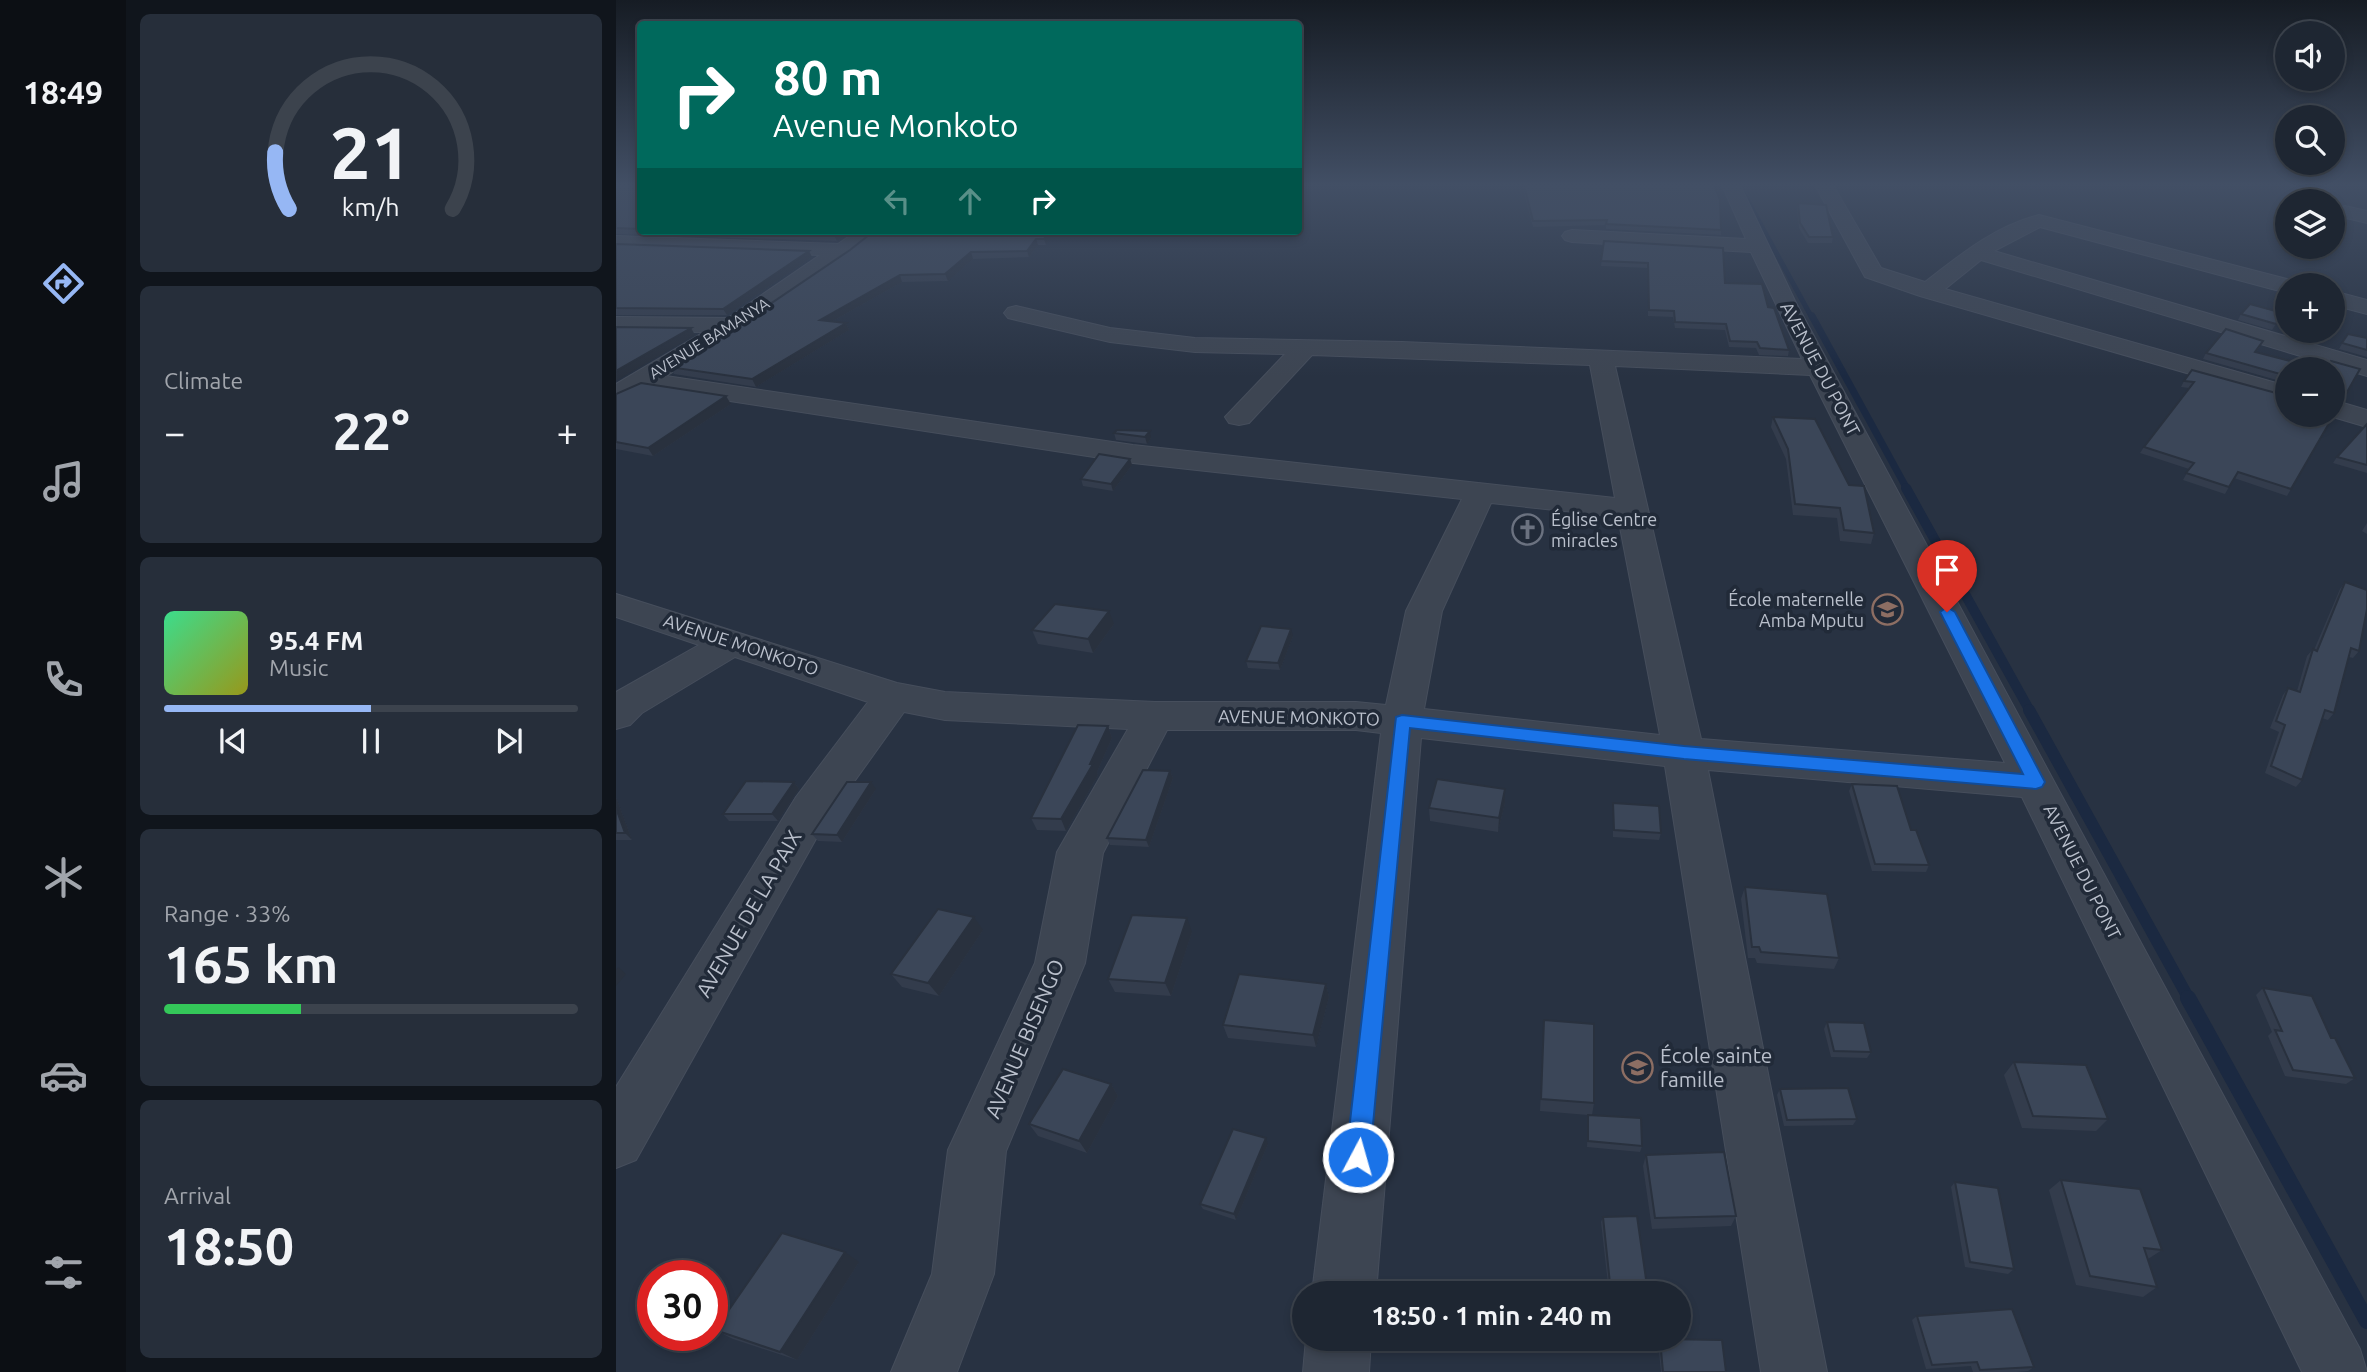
<!DOCTYPE html>
<meta charset="utf-8">
<style>
:root{--surface:#1e2632;--page:#262e3a;--text:#f1f3f6;--muted:#a1a5ac;--line:#3c434d;--accent:#96b7f4}
body{margin:0;font-family:Ubuntu,sans-serif;background:var(--page);color:var(--text);height:100vh;display:flex;flex-direction:column;font-size:26px;white-space:nowrap}
*{box-sizing:border-box;margin:0}
p{font-size:23px;color:var(--muted)}
.icon{flex:none;width:38px;height:38px;fill:none;stroke:currentColor;stroke-width:2;stroke-linecap:round;stroke-linejoin:round}
.map{position:relative;flex:1;overflow:hidden}
.details{display:flex;flex-direction:column;gap:14px;padding:14px;background:#10151c;width:490px}
.details>*{flex:none}
.hud{position:absolute;left:21px;top:21px;width:665px;height:214px;border-radius:7px;box-shadow:0 4px 10px #0003,0 0 0 2px var(--line);background:#00695c;color:#fff;overflow:hidden}
.tools{position:absolute;left:1659px;top:21px;display:grid;gap:14px}
.tools a{display:grid;place-items:center;width:70px;height:70px;border-radius:50%;background:var(--surface);box-shadow:0 4px 10px #0003,0 0 0 2px var(--line);font-size:35px}
.speed{position:absolute;left:21px;top:1260px;display:flex;gap:14px;font-size:35px;font-weight:700;text-align:center}
.speed>*{display:grid;place-content:center;width:91px;height:91px;border-radius:50%;background:var(--surface);box-shadow:0 4px 10px #0003,0 0 0 2px var(--line);line-height:1}
.speed .limit{border:10px solid #d22;background:#fff;color:#111}
.pin{position:absolute;display:grid;place-items:center;width:60px;height:60px;color:#fff;margin:-72px -30px;border-radius:50% 50% 50% 0;rotate:-45deg;box-shadow:0 0 7px #0007}
.pin .icon{rotate:45deg}
.me{position:absolute;width:77px;margin:-38px;rotate:6deg;stroke-linejoin:round;filter:drop-shadow(0 0 5px #0008)}
.turn{display:flex;align-items:center;gap:24px;height:147px;padding:0 21px;font-size:32px}
.turn .icon{width:91px;height:91px;stroke-width:2.5}
.turn b{display:block;font-size:49px;line-height:60px}
.lanes{display:flex;align-items:center;height:66px;padding:0 21px;background:#0003;justify-content:center;gap:35px;direction:ltr}
.lanes .off{opacity:.35}
.big{font-size:52px;font-weight:700;line-height:1.1}
.details .card{flex:1;display:flex;flex-direction:column;justify-content:center;gap:10px;min-width:0;padding:0 24px;border-radius:10px;background:var(--page)}
.details .dial{align-items:center;gap:0}
.dial svg{height:182px;overflow:visible;fill:none;stroke:var(--line);stroke-width:7;stroke-linecap:round;text-anchor:middle}
.dial text{fill:var(--text);stroke:none}
.song{display:flex;align-items:center;gap:21px}
.cover{width:84px;height:84px;border-radius:10px;background:linear-gradient(135deg,hsl(150 70% 55%),hsl(60 70% 35%))}
.played{height:7px;border-radius:4px;background:linear-gradient(90deg,var(--accent) 50%,var(--line) 50%)}
.keys{display:flex;justify-content:space-around;direction:ltr}
.heat{display:flex;justify-content:space-between;align-items:center;font-size:38px;direction:ltr}
.charge{height:10px;border-radius:5px;background:linear-gradient(90deg,#34c759 33%,var(--line) 0)}
.trip{position:absolute;left:676px;top:1281px;width:399px;height:70px;border-radius:35px;background:var(--surface);box-shadow:0 4px 10px #0003,0 0 0 2px var(--line);font-weight:700;line-height:70px;text-align:center}
main{display:flex;flex:1;min-height:0}
.menu{display:flex;flex-direction:column;width:126px;justify-content:space-around;align-items:center;background:#0c0f14;color:var(--muted)}
.menu .icon{width:49px;height:49px}
.menu .active{color:var(--accent)}
.menu b{font-size:32px;color:var(--text)}
.map>svg:first-child{display:block}
.lines{fill:none;stroke-linecap:round;stroke-linejoin:round}
.stream-far4{stroke:#1b2941;stroke-width:5}
.stream-far3{stroke:#1b2941;stroke-width:7}
.stream-far2{stroke:#1b2941;stroke-width:10}
.stream-far1{stroke:#1b2941;stroke-width:12}
.stream{stroke:#1b2941;stroke-width:16}
.minor-casing{stroke:#464e5c;stroke-width:2}
.minor{fill:#3d4552;fill-rule:evenodd}
.wall{fill:#333c4c}
.shaded-wall{fill:#29313e}
.building{fill:#3b4658;stroke:#29313e;stroke-width:2}
.route{fill:#1a73e8;stroke:#114b97;stroke-width:2}
.labels{text-anchor:middle;stroke-width:7;stroke-linejoin:round;paint-order:stroke}
.far-street-label{font-size:16px;fill:#bac0cc;stroke:#212a38}
.street-label{font-size:18px;fill:#bac0cc;stroke:#212a38}
.poi-label{font-size:18px;fill:#bac0cc;stroke:#212a38;text-anchor:start}
.near-street-label{font-size:21px;fill:#bac0cc;stroke:#212a38}
.near-poi-label{font-size:21px;fill:#bac0cc;stroke:#212a38;text-anchor:start}
</style>
<main>
<nav class="menu">
<b>18:49</b>
<svg class="icon active" aria-label="directions" viewBox="0 0 24 24"><path d="M12 3l9 9-9 9-9-9zM9 14v-3h6M13 9l2 2-2 2"/></svg>
<svg class="icon" aria-label="music" viewBox="0 0 24 24"><path d="M9 18V5l10-2v13"/><circle cx="6" cy="18" r="3"/><circle cx="16" cy="16" r="3"/></svg>
<svg class="icon" aria-label="phone" viewBox="0 0 24 24"><path d="M5 4h4l2 5-3 2q2 4 5 5l2-3 5 2v4C11 20 4 13 5 4z"/></svg>
<svg class="icon" aria-label="climate" viewBox="0 0 24 24"><path d="M12 3v18M4 7l16 10M4 17L20 7"/></svg>
<svg class="icon" aria-label="car" viewBox="0 0 24 24"><path d="M5 17H2v-5l4-1 3-4h7l3 4 3 1v5h-3M9 17h6M6 11h13"/><circle cx="7" cy="17" r="2"/><circle cx="17" cy="17" r="2"/></svg>
<svg class="icon" aria-label="filters" viewBox="0 0 24 24"><path d="M4 7h16M4 17h16"/><circle cx="9" cy="7" r="2"/><circle cx="15" cy="17" r="2"/></svg>
</nav>
<section class="details">
<div class="card dial"><svg viewBox="0 0 100 80">
<path d="M14 69A42 42 0 1 1 86 69"/>
<path d="M14 69A42 42 0 0 1 8 44" stroke="#96b7f4"/>
<text x="50" y="56" font-size="32" font-weight="700">21</text>
<text x="50" y="72" font-size="11">km/h</text>
</svg></div>
<div class="card"><p>Climate</p>
<div class="heat"><a>−</a><b class="big">22°</b><a>+</a></div>
</div>
<div class="card">
<div class="song"><i class="cover"></i><div><b>95.4 FM</b><p>Music</p></div></div>
<div class="played"></div>
<div class="keys"><svg class="icon" aria-label="previous" viewBox="0 0 24 24"><path d="M18 5L8 12l10 7zM5 5v14"/></svg><svg class="icon" aria-label="pause" viewBox="0 0 24 24"><path d="M8 5v14M16 5v14"/></svg><svg class="icon" aria-label="next" viewBox="0 0 24 24"><path d="M6 5l10 7-10 7zM19 5v14"/></svg></div>
</div>
<div class="card"><p>Range · 33%</p><b class="big">165 km</b><div class="charge"></div></div>
<div class="card"><p>Arrival</p><b class="big">18:50</b></div>
</section>
<div class="map">
<svg width="1751" height="1372" viewBox="0 0 1751 1372">
<rect width="100%" height="100%" fill="#283242"/>
<g class="lines">
<polyline class="stream-far4" points="1124,187 1196,318"/>
<polyline class="stream-far3" points="1196,316 1291,489"/>
<polyline class="stream-far2" points="1290,488 1414,711"/>
<polyline class="stream-far1" points="1413,710 1573,999"/>
<polyline class="stream" points="1572,998 1751,1321"/>
<defs>
<g id="minor">
<path d="M1106,185H1124L1179,301L1744,1349L1751,1372H1686L1406,797L1092,770L1211,1372H1145L1049,766L805,738L760,1293H696L765,733L740,730H551L487,853L469,963L390,1151L378,1274L341,1372H275L316,1274L332,1150L419,963L441,852L512,729L329,720L288,712L210,821L20,1160L0,1168V1087L180,797L252,702L119,657L26,713L14,725L0,729V692L83,645L0,617V594L281,683L329,692L539,702H740L770,705L790,611L846,499L517,463L29,388L0,403V384L88,332L0,331V317L112,318L204,255L0,248V236L222,244L241,231H264L235,254L125,330L50,376L517,445L999,498L974,365L696,355L633,423L623,425L613,423L609,417L669,354L579,352L494,342L392,318L388,313L392,308L400,306L494,328L579,338L786,342L1186,359L1135,252L956,242L949,240L946,236L949,232L956,230L1130,239ZM999,366L1194,375L1389,763L1085,739ZM875,503L1002,517L1044,735L808,709L826,611Z"/>
<path d="M1199,185H1217L1265,268L1309,282C1344,255 1379,226 1423,215L1679,281L1682,285H1671V293L1424,227L1378,251L1751,360V376L1365,260L1329,289L1671,386V402L1304,296L1249,277Z"/>
<polygon points="1729,206 1751,211 1751,223 1722,216 1719,212 1722,208"/>
<polygon points="1717,291 1751,300 1751,314 1717,305"/>
<polygon points="1717,400 1751,410 1751,427 1710,415 1717,415"/>
<polygon points="690,1339 755,1339 753,1372 687,1372"/>
</g>
</defs>
<use href="#minor" class="minor-casing"/>
<use href="#minor" class="minor"/>
</g>
<g class="wall">
<polygon points="0,185 24,185 24,231 237,231 221,241 0,234"/>
<polygon points="906,185 1098,185 1105,230 1105,235 990,229 990,225 917,227"/>
<polygon points="1182,203 1217,237 1216,243 1192,243 1183,228 1181,208"/>
<polygon points="440,231 430,245 422,245 413,257 357,259 332,281 286,282 217,321 230,323 233,330 140,387 58,374 53,367 123,325 234,250"/>
<polygon points="988,241 1109,283 1152,307 1173,350 1172,356 1143,355 1140,348 1113,347 1109,330 1059,328 1057,317 1032,316 1032,268 985,266"/>
<polygon points="0,244 196,257 111,315 0,315"/>
<polygon points="1667,313 1656,330 1622,320 1625,314"/>
<polygon points="1732,334 1751,338 1751,357 1723,349"/>
<polygon points="1644,347 1640,352 1671,369 1671,383 1587,359 1590,353"/>
<polygon points="1717,369 1730,394 1726,400 1719,399 1718,406 1717,409"/>
<polygon points="1576,370 1675,489 1671,496 1618,478 1609,494 1567,480 1573,469 1524,453 1528,447 1573,388 1565,387 1568,381"/>
<polygon points="0,394 115,404 37,456 0,449"/>
<polygon points="1157,417 1258,533 1255,544 1224,541 1221,518 1177,515 1170,459 1155,427"/>
<polygon points="1751,424 1751,473 1717,463 1721,457"/>
<polygon points="498,433 535,438 531,444 500,440"/>
<polygon points="514,459 516,465 497,491 467,486 465,479"/>
<polygon points="1751,523 1751,534 1746,531"/>
<polygon points="1729,582 1743,651 1737,658 1733,657 1718,713 1712,720 1706,718 1686,780 1680,787 1649,773 1663,732 1654,728 1667,695 1672,688 1681,691 1691,656 1697,649 1698,650 1724,589"/>
<polygon points="498,624 477,653 422,644 416,630"/>
<polygon points="677,636 664,670 632,668 630,661"/>
<polygon points="492,726 496,738 481,772 482,775 450,831 421,830 415,818"/>
<polygon points="554,771 557,778 533,847 494,845 491,838"/>
<polygon points="178,782 183,789 162,821 113,821 107,814"/>
<polygon points="1236,784 1295,830 1313,865 1310,872 1256,871 1233,791"/>
<polygon points="260,789 226,842 202,841 196,834"/>
<polygon points="0,797 16,840 0,840"/>
<polygon points="889,803 882,832 814,821 813,808"/>
<polygon points="997,803 1045,833 1043,840 997,837"/>
<polygon points="1129,887 1223,958 1218,969 1141,963 1139,958 1132,958 1125,899"/>
<polygon points="367,930 323,996 286,987 275,974"/>
<polygon points="576,932 555,996 499,992 492,979"/>
<polygon points="710,984 713,997 700,1047 612,1038 607,1025"/>
<polygon points="1647,988 1715,1038 1739,1078 1730,1084 1669,1076 1652,1036 1656,1032 1640,995"/>
<polygon points="928,1020 978,1103 976,1115 1026,1146 1024,1152 971,1147 972,1115 924,1111"/>
<polygon points="1211,1022 1255,1052 1251,1058 1215,1057 1208,1029"/>
<polygon points="1398,1062 1492,1119 1480,1131 1406,1128 1388,1075"/>
<polygon points="495,1084 502,1096 471,1153 422,1136 413,1124"/>
<polygon points="1164,1089 1241,1119 1237,1125 1168,1126 1161,1095"/>
<polygon points="652,1144 620,1220 587,1209 584,1204"/>
<polygon points="1030,1155 1120,1216 1115,1226 1036,1229 1027,1166"/>
<polygon points="1445,1180 1546,1250 1532,1259 1541,1287 1527,1297 1460,1285 1433,1190"/>
<polygon points="1339,1182 1398,1269 1392,1274 1349,1267 1335,1187"/>
<polygon points="987,1217 1032,1293 993,1293 985,1222"/>
<polygon points="243,1262 181,1360 117,1339 99,1330"/>
<polygon points="1301,1316 1418,1367 1412,1371 1401,1372 1357,1372 1355,1366 1310,1369 1296,1320"/>
<polygon points="1044,1339 1110,1372 1045,1372 1042,1342"/>
</g>
<g class="shaded-wall">
<polygon points="225,231 237,231 221,241 218,235"/>
<polygon points="434,231 440,231 430,245 428,239"/>
<polygon points="420,239 422,245 413,257 411,251"/>
<polygon points="193,251 196,257 111,315 107,309"/>
<polygon points="355,252 357,259 332,281 329,274"/>
<polygon points="284,275 286,282 208,326 204,320"/>
<polygon points="230,323 233,330 140,387 136,379"/>
<polygon points="75,328 79,335 0,381 0,371"/>
<polygon points="110,396 115,404 37,456 32,448"/>
<polygon points="534,431 535,438 531,444 529,437"/>
<polygon points="514,459 516,465 497,491 495,484"/>
<polygon points="493,611 498,624 477,653 472,639"/>
<polygon points="675,629 677,636 664,670 662,663"/>
<polygon points="492,726 496,738 481,772 482,775 450,831 445,819 474,764"/>
<polygon points="554,771 557,778 533,847 530,840"/>
<polygon points="178,782 183,789 162,821 156,814"/>
<polygon points="255,782 260,789 226,842 221,835"/>
<polygon points="889,789 889,803 882,832 883,818"/>
<polygon points="0,797 16,840 9,833 0,808"/>
<polygon points="358,917 367,930 323,996 312,983"/>
<polygon points="571,918 576,932 555,996 549,983"/>
<polygon points="2,967 10,974 0,986 0,970"/>
<polygon points="710,984 713,997 700,1047 697,1035"/>
<polygon points="495,1084 502,1096 471,1153 463,1141"/>
<polygon points="650,1138 652,1144 620,1220 618,1214"/>
<polygon points="229,1252 243,1262 181,1360 164,1352"/>
</g>
<g class="building">
<polygon points="0,185 24,185 24,229 0,228"/>
<polygon points="908,185 1098,185 1104,200 1105,230 990,224 991,220 917,221"/>
<polygon points="1182,203 1210,205 1217,237 1193,237 1184,223"/>
<polygon points="90,231 225,231 218,235"/>
<polygon points="258,231 434,231 428,239 420,239 411,251 355,252 329,274 284,275 204,320 230,323 136,379 53,367 123,325 234,250"/>
<polygon points="988,241 1107,248 1109,283 1146,284 1152,307 1158,308 1173,350 1144,348 1141,342 1114,341 1110,324 1059,322 1058,311 1033,310 1032,263 985,261"/>
<polygon points="0,244 193,251 107,309 0,308"/>
<polygon points="1634,304 1667,313 1660,324 1625,314"/>
<polygon points="0,327 75,328 0,371"/>
<polygon points="1610,329 1647,341 1639,352 1706,369 1671,369 1671,376 1590,353"/>
<polygon points="1732,334 1751,338 1751,350 1726,343"/>
<polygon points="1715,361 1744,369 1730,394 1719,392 1718,406 1717,407 1717,369 1710,369"/>
<polygon points="1576,370 1671,396 1671,415 1717,415 1717,411 1719,413 1675,489 1622,472 1613,487 1570,473 1578,463 1528,447 1578,382 1568,381"/>
<polygon points="25,383 110,396 32,448 0,442 0,394"/>
<polygon points="1157,417 1199,419 1233,485 1248,486 1258,533 1228,530 1224,508 1179,504 1172,449"/>
<polygon points="1751,424 1751,465 1721,457"/>
<polygon points="501,430 534,431 529,437 498,433"/>
<polygon points="483,454 514,459 495,484 465,479"/>
<polygon points="1729,582 1751,590 1751,609 1743,651 1735,648 1718,713 1709,710 1686,780 1655,766 1669,725 1660,721 1672,688 1684,692 1697,649 1701,651"/>
<polygon points="439,604 493,611 472,639 416,630"/>
<polygon points="645,626 675,629 662,663 630,661"/>
<polygon points="462,725 492,726 474,764 477,764 445,819 415,818"/>
<polygon points="527,770 554,771 530,840 491,838"/>
<polygon points="821,779 889,789 883,818 813,808"/>
<polygon points="130,781 178,782 156,814 107,814"/>
<polygon points="231,782 255,782 221,835 196,834"/>
<polygon points="1236,784 1281,786 1295,830 1300,830 1313,865 1259,864"/>
<polygon points="997,803 1043,806 1045,833 998,830"/>
<polygon points="0,808 9,833 0,833"/>
<polygon points="1129,887 1211,894 1223,958 1145,952 1143,947 1136,947"/>
<polygon points="322,909 358,917 312,983 275,974"/>
<polygon points="516,915 571,918 549,983 492,979"/>
<polygon points="623,974 710,984 697,1035 607,1025"/>
<polygon points="1647,988 1696,996 1715,1038 1719,1038 1739,1078 1677,1070 1659,1030 1666,1031"/>
<polygon points="928,1020 978,1024 978,1103 925,1099"/>
<polygon points="1211,1022 1248,1023 1255,1052 1218,1051"/>
<polygon points="1398,1062 1470,1065 1492,1119 1417,1116"/>
<polygon points="447,1069 495,1084 463,1141 413,1124"/>
<polygon points="1232,1088 1241,1119 1171,1120 1164,1089"/>
<polygon points="972,1115 1025,1118 1026,1146 972,1141"/>
<polygon points="617,1129 650,1138 618,1214 584,1204"/>
<polygon points="1108,1152 1120,1216 1039,1218 1030,1155"/>
<polygon points="1445,1180 1524,1189 1546,1250 1528,1248 1541,1287 1474,1276"/>
<polygon points="1339,1182 1382,1188 1398,1269 1354,1262"/>
<polygon points="1021,1216 1032,1293 995,1293 987,1217"/>
<polygon points="166,1233 229,1252 164,1352 99,1330"/>
<polygon points="1396,1309 1418,1367 1364,1370 1361,1362 1316,1365 1301,1316"/>
<polygon points="1044,1339 1106,1340 1110,1372 1047,1372"/>
</g>
<linearGradient id="sky" x2="0" y2="1"><stop stop-color="#161c24"/><stop offset="0.49" stop-color="#424f65"/><stop offset="1" stop-color="#424f65" stop-opacity="0"/></linearGradient>
<rect width="1751" height="377" fill="url(#sky)"/>
<polygon class="route" points="1331,607 1339,612 1429,782 1426,787 1420,789 1068,759 794,728 754,1157 750,1165 742,1169 733,1165 730,1157 780,717 786,715 1068,746 1407,774 1324,612"/>
<defs>
<symbol id="church-ring" viewBox="-11 -11 22 22"><circle r="9.5" fill="#212a38" stroke="#6b7280" stroke-width="1.5"/><path d="M-1.2-6h2.4v3.5h3.3v2.4h-3.3V6h-2.4V-.1h-3.3v-2.4h3.3Z" fill="#6b7280"/></symbol>
<symbol id="school-ring" viewBox="-11 -11 22 22"><circle r="9.5" fill="#212a38" stroke="#8d6e63" stroke-width="1.5"/><path d="M0-5L7-2L0 1L-7-2ZM-4 1L0 2.5L4 1V4Q0 6-4 4Z" fill="#8d6e63"/></symbol>
</defs>
<g fill-rule="evenodd">
<use href="#church-ring" x="894" y="512" width="35" height="35"/>
<use href="#school-ring" x="1254" y="592" width="35" height="35"/>
<use href="#school-ring" x="1004" y="1050" width="35" height="35"/>
</g>
<g class="labels">
<g class="far-street-label">
<text transform="translate(93 338) rotate(-32)" y="6">AVENUE BAMANYA</text>
</g>
<g class="street-label">
<text transform="translate(1204 369) rotate(62)" y="6">AVENUE DU PONT</text>
<text transform="translate(125 645) rotate(18)" y="6">AVENUE MONKOTO</text>
<text transform="translate(683 718) rotate(1)" y="6">AVENUE MONKOTO</text>
<text transform="translate(1466 872) rotate(63)" y="6">AVENUE DU PONT</text>
</g>
<g class="poi-label">
<text x="935" y="526">Église Centre<tspan x="935" dy="21">miracles</tspan></text>
<text x="1248" y="606" text-anchor="end">École maternelle<tspan x="1248" dy="21">Amba Mputu</tspan></text>
</g>
<g class="near-street-label">
<text transform="translate(133 914) rotate(-60)" y="7">AVENUE DE LA PAIX</text>
<text transform="translate(409 1039) rotate(-67)" y="7">AVENUE BISENGO</text>
</g>
<g class="near-poi-label">
<text x="1044" y="1063">École sainte<tspan x="1044" dy="24">famille</tspan></text>
</g>
</g>
</svg>
<div class="tools">
<a><svg class="icon" aria-label="sound" viewBox="0 0 24 24"><path d="M4 9h4l5-4v14l-5-4H4zM17 9q2 3 0 6"/></svg></a>
<a><svg class="icon" aria-label="search" viewBox="0 0 24 24"><circle cx="10" cy="10" r="6"/><path d="M15 15l6 6"/></svg></a>
<a><svg class="icon" aria-label="layers" viewBox="0 0 24 24"><path d="M12 4l9 5-9 5-9-5zM3 14l9 5 9-5"/></svg></a>
<a>+</a>
<a>−</a>
</div>
<div class="speed"><div class="limit">30</div></div>
<div class="pin" style="left:1331px;top:612px;background:#d93025"><svg class="icon" aria-label="arrive" viewBox="0 0 24 24"><path d="M6 21V4h12l-3 4 3 4H6"/></svg></div>
<svg class="me" style="left:742px;top:1157px" viewBox="-20 -20 40 40"><circle r="17" fill="#1a73e8" stroke="#fff" stroke-width="3"/><path d="M0-11L8 9 0 5-8 9z" fill="#fff"/></svg>
<div class="trip">18:50 · 1 min · 240 m</div>
<div class="hud">
<div class="turn"><svg class="icon" aria-label="right" viewBox="0 0 24 24"><path d="M7 20v-9h11M14 6l5 5-5 5"/></svg><div><b>80 m</b>Avenue Monkoto</div></div>
<div class="lanes"><svg class="icon off" aria-label="left" viewBox="0 0 24 24"><path d="M17 20v-9H6M10 6l-5 5 5 5"/></svg><svg class="icon off" aria-label="ahead" viewBox="0 0 24 24"><path d="M12 20V5M6 11l6-6 6 6"/></svg><svg class="icon" aria-label="right" viewBox="0 0 24 24"><path d="M7 20v-9h11M14 6l5 5-5 5"/></svg></div>
</div>
</div>
</main>
